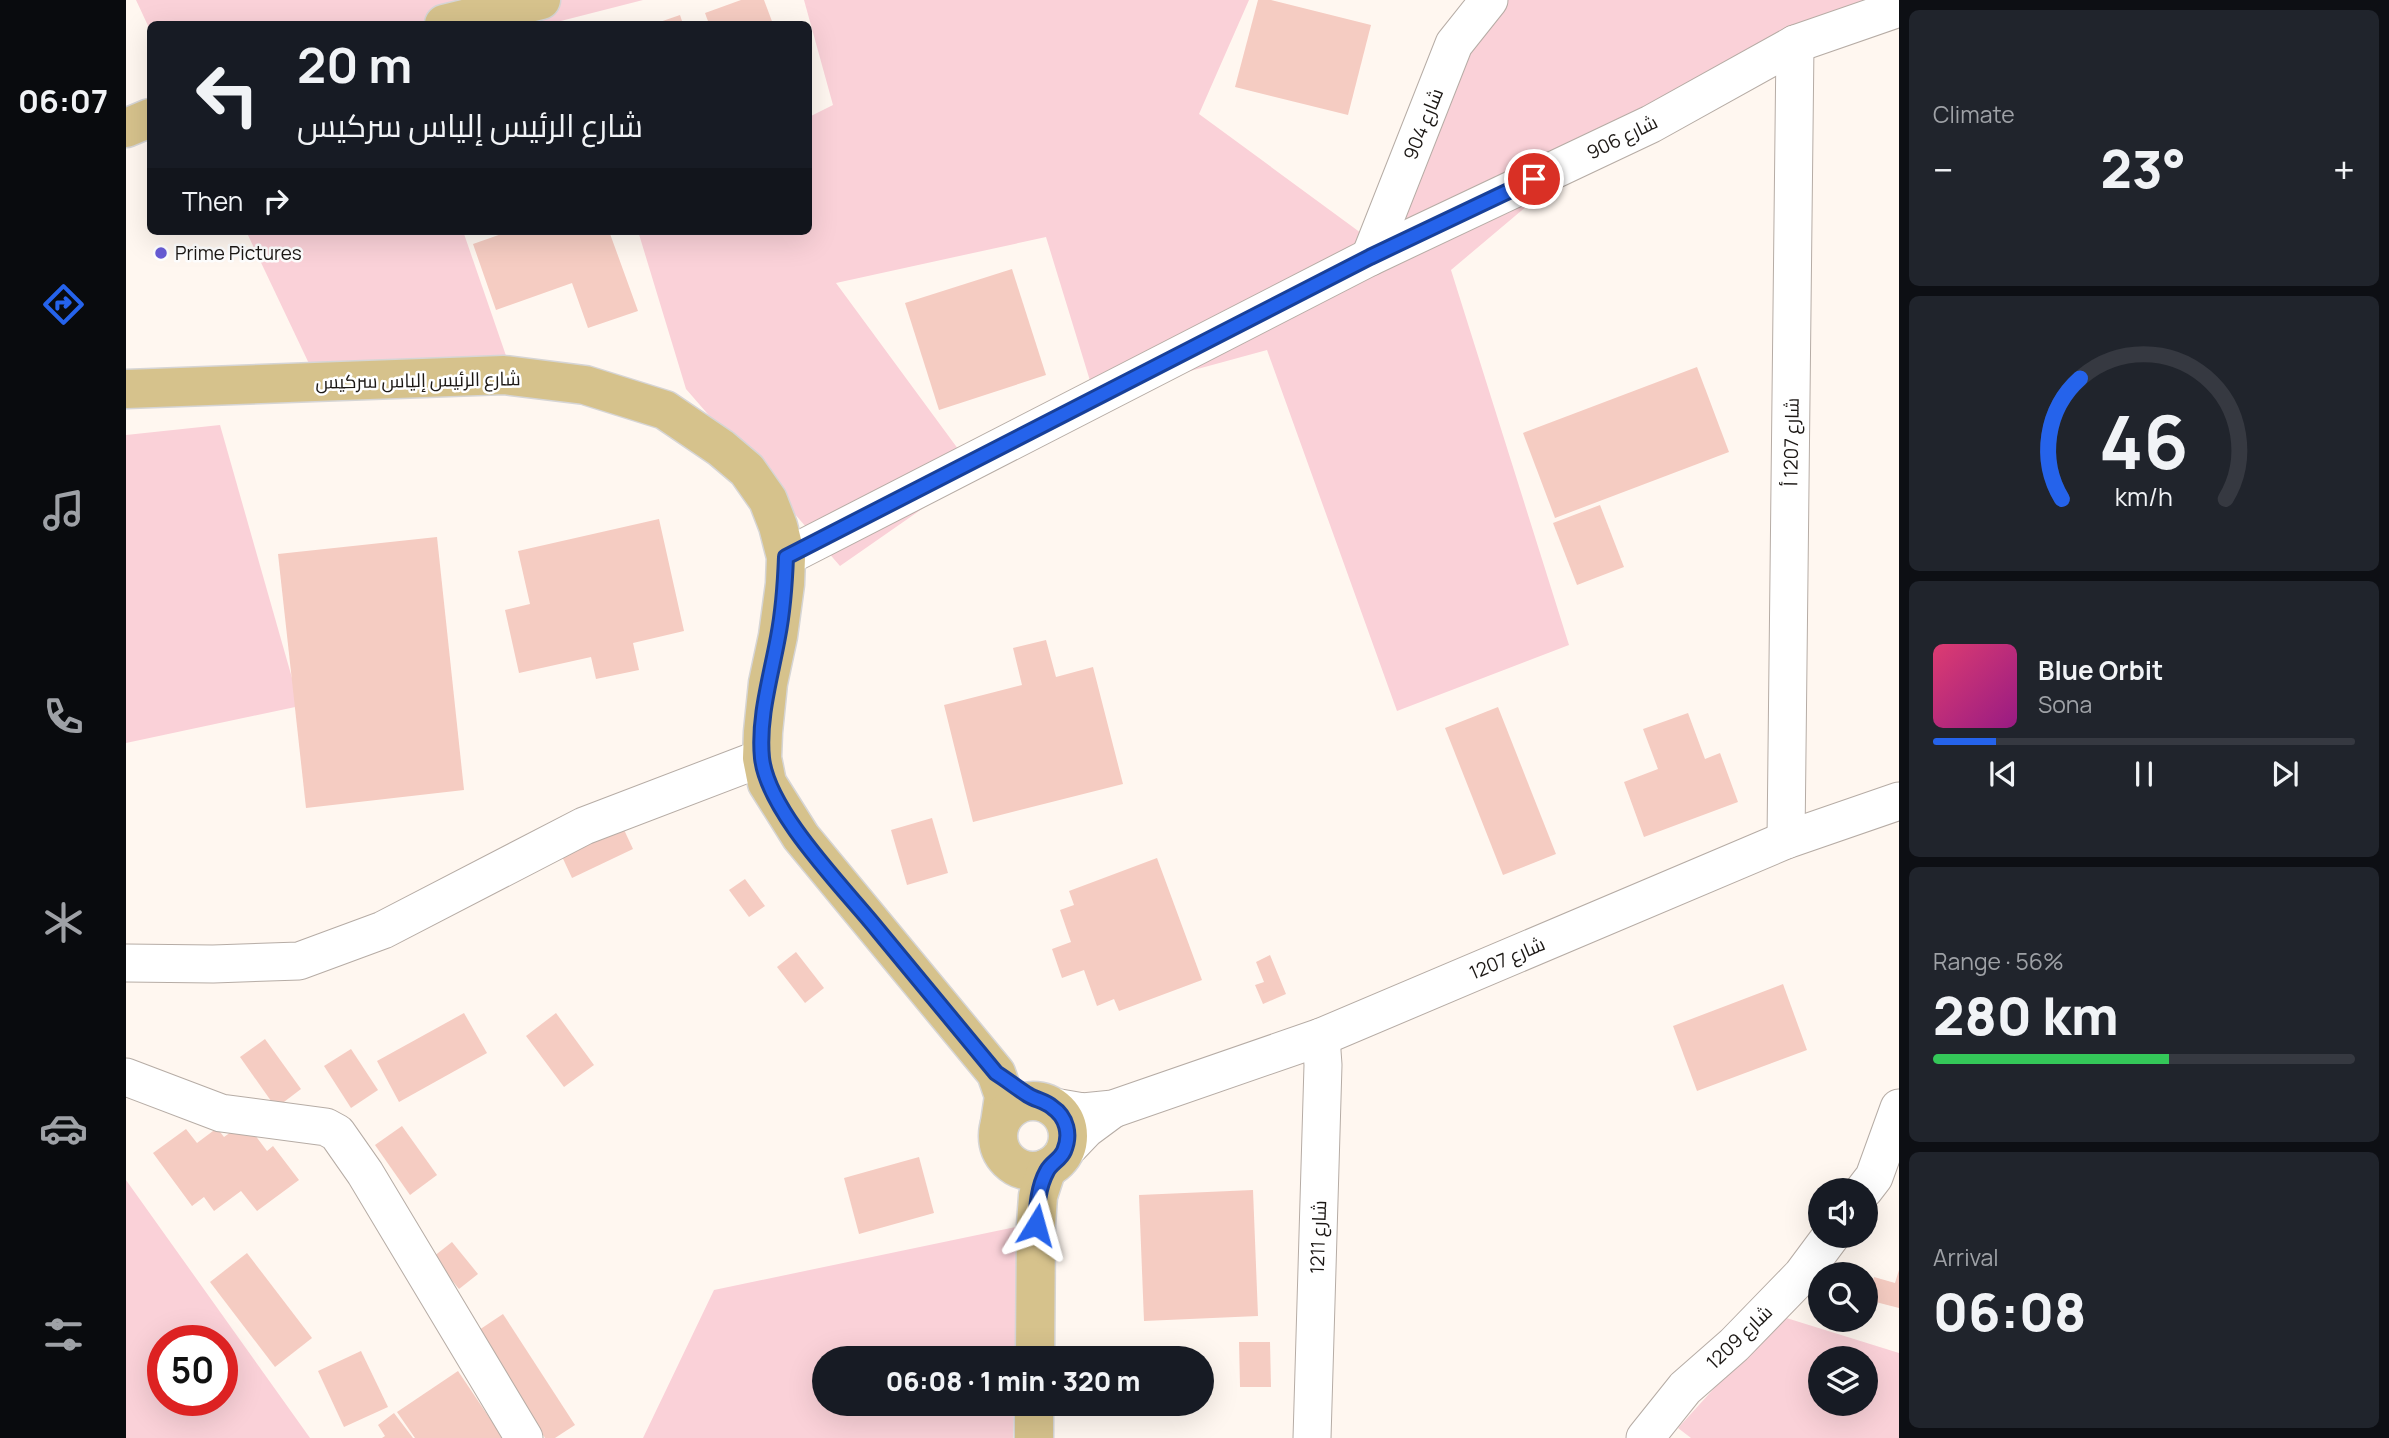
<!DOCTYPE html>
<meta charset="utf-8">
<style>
:root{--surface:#171b24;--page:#20242c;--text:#f1f3f6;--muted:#9ea1a6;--line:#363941;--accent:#2563eb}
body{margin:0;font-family:Manrope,Cairo,sans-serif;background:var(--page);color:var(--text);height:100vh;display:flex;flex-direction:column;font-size:26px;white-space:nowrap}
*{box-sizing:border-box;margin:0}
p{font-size:23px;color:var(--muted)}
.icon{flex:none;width:38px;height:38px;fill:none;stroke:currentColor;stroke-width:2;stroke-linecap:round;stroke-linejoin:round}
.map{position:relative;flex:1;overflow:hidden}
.drawer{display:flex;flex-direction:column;gap:10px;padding:10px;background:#0d0f14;width:490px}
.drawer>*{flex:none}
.guide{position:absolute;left:21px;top:21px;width:665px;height:214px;border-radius:10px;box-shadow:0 7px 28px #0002;background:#171b24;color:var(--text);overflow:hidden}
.tools{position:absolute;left:1682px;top:1178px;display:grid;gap:14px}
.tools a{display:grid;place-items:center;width:70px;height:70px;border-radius:50%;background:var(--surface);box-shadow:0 7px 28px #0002;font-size:35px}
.speed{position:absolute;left:21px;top:1325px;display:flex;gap:14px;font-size:35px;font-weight:700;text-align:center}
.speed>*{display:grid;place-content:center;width:91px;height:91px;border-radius:50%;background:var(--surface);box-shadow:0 7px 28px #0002;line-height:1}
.speed .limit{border:10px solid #d22;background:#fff;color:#111}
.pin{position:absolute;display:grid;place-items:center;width:60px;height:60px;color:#fff;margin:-30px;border:4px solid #fff;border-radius:50%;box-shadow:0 2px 7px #0007}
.me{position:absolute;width:77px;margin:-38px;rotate:8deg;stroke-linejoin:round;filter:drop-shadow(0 0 5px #0008)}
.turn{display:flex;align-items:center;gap:24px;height:147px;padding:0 35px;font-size:32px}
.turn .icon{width:91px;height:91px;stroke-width:2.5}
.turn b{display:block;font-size:49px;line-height:60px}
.then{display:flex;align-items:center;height:66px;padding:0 35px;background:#0003;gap:14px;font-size:26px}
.big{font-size:52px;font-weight:800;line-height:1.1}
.drawer .tile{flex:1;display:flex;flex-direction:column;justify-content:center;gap:10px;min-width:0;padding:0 24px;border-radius:10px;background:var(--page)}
.drawer .dial{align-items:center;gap:0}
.dial svg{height:182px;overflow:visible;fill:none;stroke:var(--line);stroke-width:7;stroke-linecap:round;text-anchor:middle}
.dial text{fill:var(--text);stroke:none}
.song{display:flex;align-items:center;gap:21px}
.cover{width:84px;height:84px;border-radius:10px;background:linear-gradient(135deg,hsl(340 70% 55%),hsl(310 70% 35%))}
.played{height:7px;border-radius:4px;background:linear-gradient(90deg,var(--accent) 15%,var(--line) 15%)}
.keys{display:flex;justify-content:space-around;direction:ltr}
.heat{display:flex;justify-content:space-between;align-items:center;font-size:38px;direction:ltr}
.charge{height:10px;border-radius:5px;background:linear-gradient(90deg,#34c759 56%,var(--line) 0)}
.trip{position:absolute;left:686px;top:1346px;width:402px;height:70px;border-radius:35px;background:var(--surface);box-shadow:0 7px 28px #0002;font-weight:800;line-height:70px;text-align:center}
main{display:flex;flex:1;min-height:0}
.menu{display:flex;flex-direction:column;width:126px;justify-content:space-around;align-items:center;background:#090b0e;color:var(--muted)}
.menu .icon{width:49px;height:49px}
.menu .active{color:var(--accent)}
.menu b{font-size:32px;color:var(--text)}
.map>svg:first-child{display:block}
.green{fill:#fad1d8;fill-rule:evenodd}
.building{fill:#f5ccc2}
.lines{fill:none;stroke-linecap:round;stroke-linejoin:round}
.minor-casing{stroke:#b6aca5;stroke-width:39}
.major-casing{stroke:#d6d5d5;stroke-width:41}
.minor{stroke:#fff;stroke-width:37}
.major{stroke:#d6c28c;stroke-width:38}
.route-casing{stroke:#184099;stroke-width:18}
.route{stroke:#2563eb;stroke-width:12}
.poi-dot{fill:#685cd6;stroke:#fff;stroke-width:2.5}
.labels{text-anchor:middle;stroke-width:5;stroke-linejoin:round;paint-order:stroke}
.street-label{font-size:19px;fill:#1c1815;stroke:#fff}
.poi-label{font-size:19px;fill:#1c1815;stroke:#fff;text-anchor:start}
</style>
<main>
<nav class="menu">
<b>06:07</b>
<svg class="icon active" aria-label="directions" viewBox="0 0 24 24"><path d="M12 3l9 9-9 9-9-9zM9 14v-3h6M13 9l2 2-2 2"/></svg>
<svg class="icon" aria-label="music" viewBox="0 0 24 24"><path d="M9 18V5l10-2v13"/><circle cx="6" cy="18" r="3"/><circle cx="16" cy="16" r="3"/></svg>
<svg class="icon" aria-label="phone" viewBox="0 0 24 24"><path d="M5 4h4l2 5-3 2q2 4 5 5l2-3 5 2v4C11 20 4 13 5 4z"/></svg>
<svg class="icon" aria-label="climate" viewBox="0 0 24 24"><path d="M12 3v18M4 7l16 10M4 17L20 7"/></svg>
<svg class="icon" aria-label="car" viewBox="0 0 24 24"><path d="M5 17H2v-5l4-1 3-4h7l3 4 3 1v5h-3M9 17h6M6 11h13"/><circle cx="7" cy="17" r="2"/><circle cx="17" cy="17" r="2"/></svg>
<svg class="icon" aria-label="filters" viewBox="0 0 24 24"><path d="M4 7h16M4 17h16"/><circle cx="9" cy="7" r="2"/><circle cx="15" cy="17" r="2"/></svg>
</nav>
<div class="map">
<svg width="1773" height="1438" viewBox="0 0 1773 1438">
<rect width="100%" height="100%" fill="#fff7f0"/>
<g class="green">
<polygon points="10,0 517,0 423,24 24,24 24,30"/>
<polygon points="678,0 1123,0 1073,114 1235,233 1369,0 1754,0 1645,55 1427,184 1325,270 1443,645 1271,711 1141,350 969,397 920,237 710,283 849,472 714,566 560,389 512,231 682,231 683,117 707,105"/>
<polygon points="120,231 337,231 387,376 196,391"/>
<polygon points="94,425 174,706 0,743 0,435"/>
<path d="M0,1180L184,1438H0ZM96,1340V1400H37V1340Z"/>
<polygon points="894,1226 890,1358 698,1358 698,1404 888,1404 887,1438 517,1438 588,1290"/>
<path d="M1654,1316L1773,1353V1438H1565L1552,1428ZM1694,1358H1740V1404H1694Z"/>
</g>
<g class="building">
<polygon points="615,0 638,0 647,24 583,24 579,13"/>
<polygon points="1132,0 1145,0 1245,25 1222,115 1109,87"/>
<polygon points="554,15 557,24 528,24"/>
<polygon points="384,231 483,231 512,311 462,328 446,283 370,310 347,244"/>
<polygon points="886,269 920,375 813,410 779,303"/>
<polygon points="1571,367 1603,452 1429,518 1397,433"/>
<polygon points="1474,505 1498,567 1451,585 1427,523"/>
<polygon points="533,519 558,631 507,643 513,670 470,679 465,657 393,673 379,610 404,604 392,551"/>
<polygon points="311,537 338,790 180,808 152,554"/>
<polygon points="920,640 930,677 967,667 997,784 847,822 818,705 896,685 887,648"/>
<polygon points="1372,707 1430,854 1377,875 1319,728"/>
<polygon points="1562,713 1579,759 1594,753 1612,802 1518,837 1498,782 1532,769 1517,729"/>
<polygon points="806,818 822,873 781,885 765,830"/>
<polygon points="493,819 507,849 446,878 432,848"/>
<polygon points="1031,858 1076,980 993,1011 988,999 971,1006 958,970 936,978 926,949 945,942 934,910 948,905 943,891"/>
<polygon points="619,879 639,906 623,917 603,890"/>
<polygon points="670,952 698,988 679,1003 651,967"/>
<polygon points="1144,955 1160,994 1137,1004 1129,985 1138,982 1130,962"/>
<polygon points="1657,984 1681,1050 1571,1091 1547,1026"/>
<polygon points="338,1013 361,1053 273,1102 251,1061"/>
<polygon points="430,1013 468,1065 438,1087 400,1036"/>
<polygon points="139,1039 175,1089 150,1108 114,1057"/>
<polygon points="225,1049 252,1090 225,1108 198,1066"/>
<polygon points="119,1122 141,1151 147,1146 173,1180 131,1211 115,1191 88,1211 78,1197 66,1206 27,1153 60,1129 71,1143 91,1128 98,1137"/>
<polygon points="276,1126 311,1175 284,1195 249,1145"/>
<polygon points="793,1157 808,1213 733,1234 718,1178"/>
<polygon points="1127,1190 1132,1316 1018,1321 1013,1195"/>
<polygon points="326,1242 352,1274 333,1289 307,1257"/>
<polygon points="121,1253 186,1338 149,1367 84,1282"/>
<polygon points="1773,1270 1773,1308 1742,1300 1748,1277 1769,1283"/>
<polygon points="377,1314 449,1425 429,1438 419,1438 350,1332"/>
<polygon points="1113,1342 1144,1342 1145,1387 1114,1387"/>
<polygon points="235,1351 262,1407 218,1427 192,1371"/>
<polygon points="332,1371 377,1438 289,1438 271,1412"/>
<polygon points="268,1413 287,1438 256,1438 259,1436 252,1425"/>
</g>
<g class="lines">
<defs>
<g id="minor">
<polyline points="1244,257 1328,44 1363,0"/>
<polyline points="660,557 1244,257 1525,124 1669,44 1773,8"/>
<polyline points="1660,840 1669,44"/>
<polyline points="0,963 87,964 173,961 257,930 458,826 636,758"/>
<polyline points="0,1077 95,1113 200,1127 211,1133 239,1173 398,1438"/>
<polyline points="928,1107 957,1112 987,1109 1195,1037 1660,840 1773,801"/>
<polyline points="937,1153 960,1129 987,1109"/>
<polyline points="1738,1190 1748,1177 1773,1108"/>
<polyline points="1186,1438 1197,1065 1195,1037"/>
<polyline points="1519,1438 1559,1388 1608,1345 1676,1275 1705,1236"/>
</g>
<g id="major">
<polyline points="318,24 415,0"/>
<polyline points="0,128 24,118"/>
<polyline points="0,389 378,375 459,385 539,410 595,448 621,470 642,500 652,526 660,557 659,584 652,636 642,683 637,732 636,758 641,783 675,837 870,1073 878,1096 874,1123"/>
<circle cx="907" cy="1136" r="35"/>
<polyline points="909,1358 910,1225 912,1196 921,1168"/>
<polyline points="908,1438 908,1404"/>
</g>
</defs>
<use href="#minor" class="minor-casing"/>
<use href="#major" class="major-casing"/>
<use href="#minor" class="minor"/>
<use href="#major" class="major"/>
</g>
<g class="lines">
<defs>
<path id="route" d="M910,1225C911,1207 912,1187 921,1171C925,1163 934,1160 938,1151C945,1135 941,1117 926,1107C919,1101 910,1100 902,1095C891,1088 881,1080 870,1073C830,1025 791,977 751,929C717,887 642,812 636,758C632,718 645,676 652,637C657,611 659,584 660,557L1244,257L1408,179"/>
</defs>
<use href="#route" class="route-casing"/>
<use href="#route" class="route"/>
</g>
<circle class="poi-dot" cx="35" cy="253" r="7"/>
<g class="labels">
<g class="street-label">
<text transform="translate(1297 124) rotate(-68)" y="7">شارع 904</text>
<text transform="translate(1496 137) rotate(-26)" y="7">شارع 906</text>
<text transform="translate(292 380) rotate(-1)" y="7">شارع الرئيس إلياس سركيس</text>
<text transform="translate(1665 442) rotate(-89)" y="7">شارع 1207 أ</text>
<text transform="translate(1381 958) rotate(-23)" y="7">شارع 1207</text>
<text transform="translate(1192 1237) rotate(-88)" y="7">شارع 1211</text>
<text transform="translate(1613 1337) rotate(-44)" y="7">شارع 1209</text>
</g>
<g class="poi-label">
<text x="49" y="260">Prime Pictures</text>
</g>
</g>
</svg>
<div class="tools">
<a><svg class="icon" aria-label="sound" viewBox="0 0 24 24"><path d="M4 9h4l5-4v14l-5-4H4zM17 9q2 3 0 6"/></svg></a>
<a><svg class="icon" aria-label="search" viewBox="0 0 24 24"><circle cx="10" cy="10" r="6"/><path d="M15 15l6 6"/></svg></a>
<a><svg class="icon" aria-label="layers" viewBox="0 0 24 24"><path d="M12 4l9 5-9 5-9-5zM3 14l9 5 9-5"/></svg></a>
</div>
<div class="speed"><div class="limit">50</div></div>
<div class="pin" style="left:1408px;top:179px;background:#d93025"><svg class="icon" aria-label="arrive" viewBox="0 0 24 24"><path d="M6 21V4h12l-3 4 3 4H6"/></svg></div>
<svg class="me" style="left:910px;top:1225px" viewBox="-20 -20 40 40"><path d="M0-17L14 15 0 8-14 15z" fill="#2563eb" stroke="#fff" stroke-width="4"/></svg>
<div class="trip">06:08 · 1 min · 320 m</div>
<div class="guide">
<div class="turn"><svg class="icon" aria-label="left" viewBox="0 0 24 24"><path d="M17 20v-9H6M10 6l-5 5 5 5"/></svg><div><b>20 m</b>شارع الرئيس إلياس سركيس</div></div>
<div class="then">Then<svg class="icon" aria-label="right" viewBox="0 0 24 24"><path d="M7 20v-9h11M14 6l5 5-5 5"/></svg></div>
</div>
</div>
<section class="drawer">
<div class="tile"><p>Climate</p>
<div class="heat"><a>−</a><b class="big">23°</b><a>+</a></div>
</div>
<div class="tile dial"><svg viewBox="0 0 100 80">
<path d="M14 69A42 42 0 1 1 86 69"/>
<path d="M14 69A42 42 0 0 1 22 16" stroke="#2563eb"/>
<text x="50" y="56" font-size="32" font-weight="700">46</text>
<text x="50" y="72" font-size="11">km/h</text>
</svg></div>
<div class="tile">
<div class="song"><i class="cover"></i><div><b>Blue Orbit</b><p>Sona</p></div></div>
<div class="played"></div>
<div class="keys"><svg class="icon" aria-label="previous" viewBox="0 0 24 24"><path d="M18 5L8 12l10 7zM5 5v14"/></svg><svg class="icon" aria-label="pause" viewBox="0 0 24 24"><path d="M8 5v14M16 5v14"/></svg><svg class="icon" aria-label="next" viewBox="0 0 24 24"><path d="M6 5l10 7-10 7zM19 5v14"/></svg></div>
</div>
<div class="tile"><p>Range · 56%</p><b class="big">280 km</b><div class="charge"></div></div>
<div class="tile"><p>Arrival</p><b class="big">06:08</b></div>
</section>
</main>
